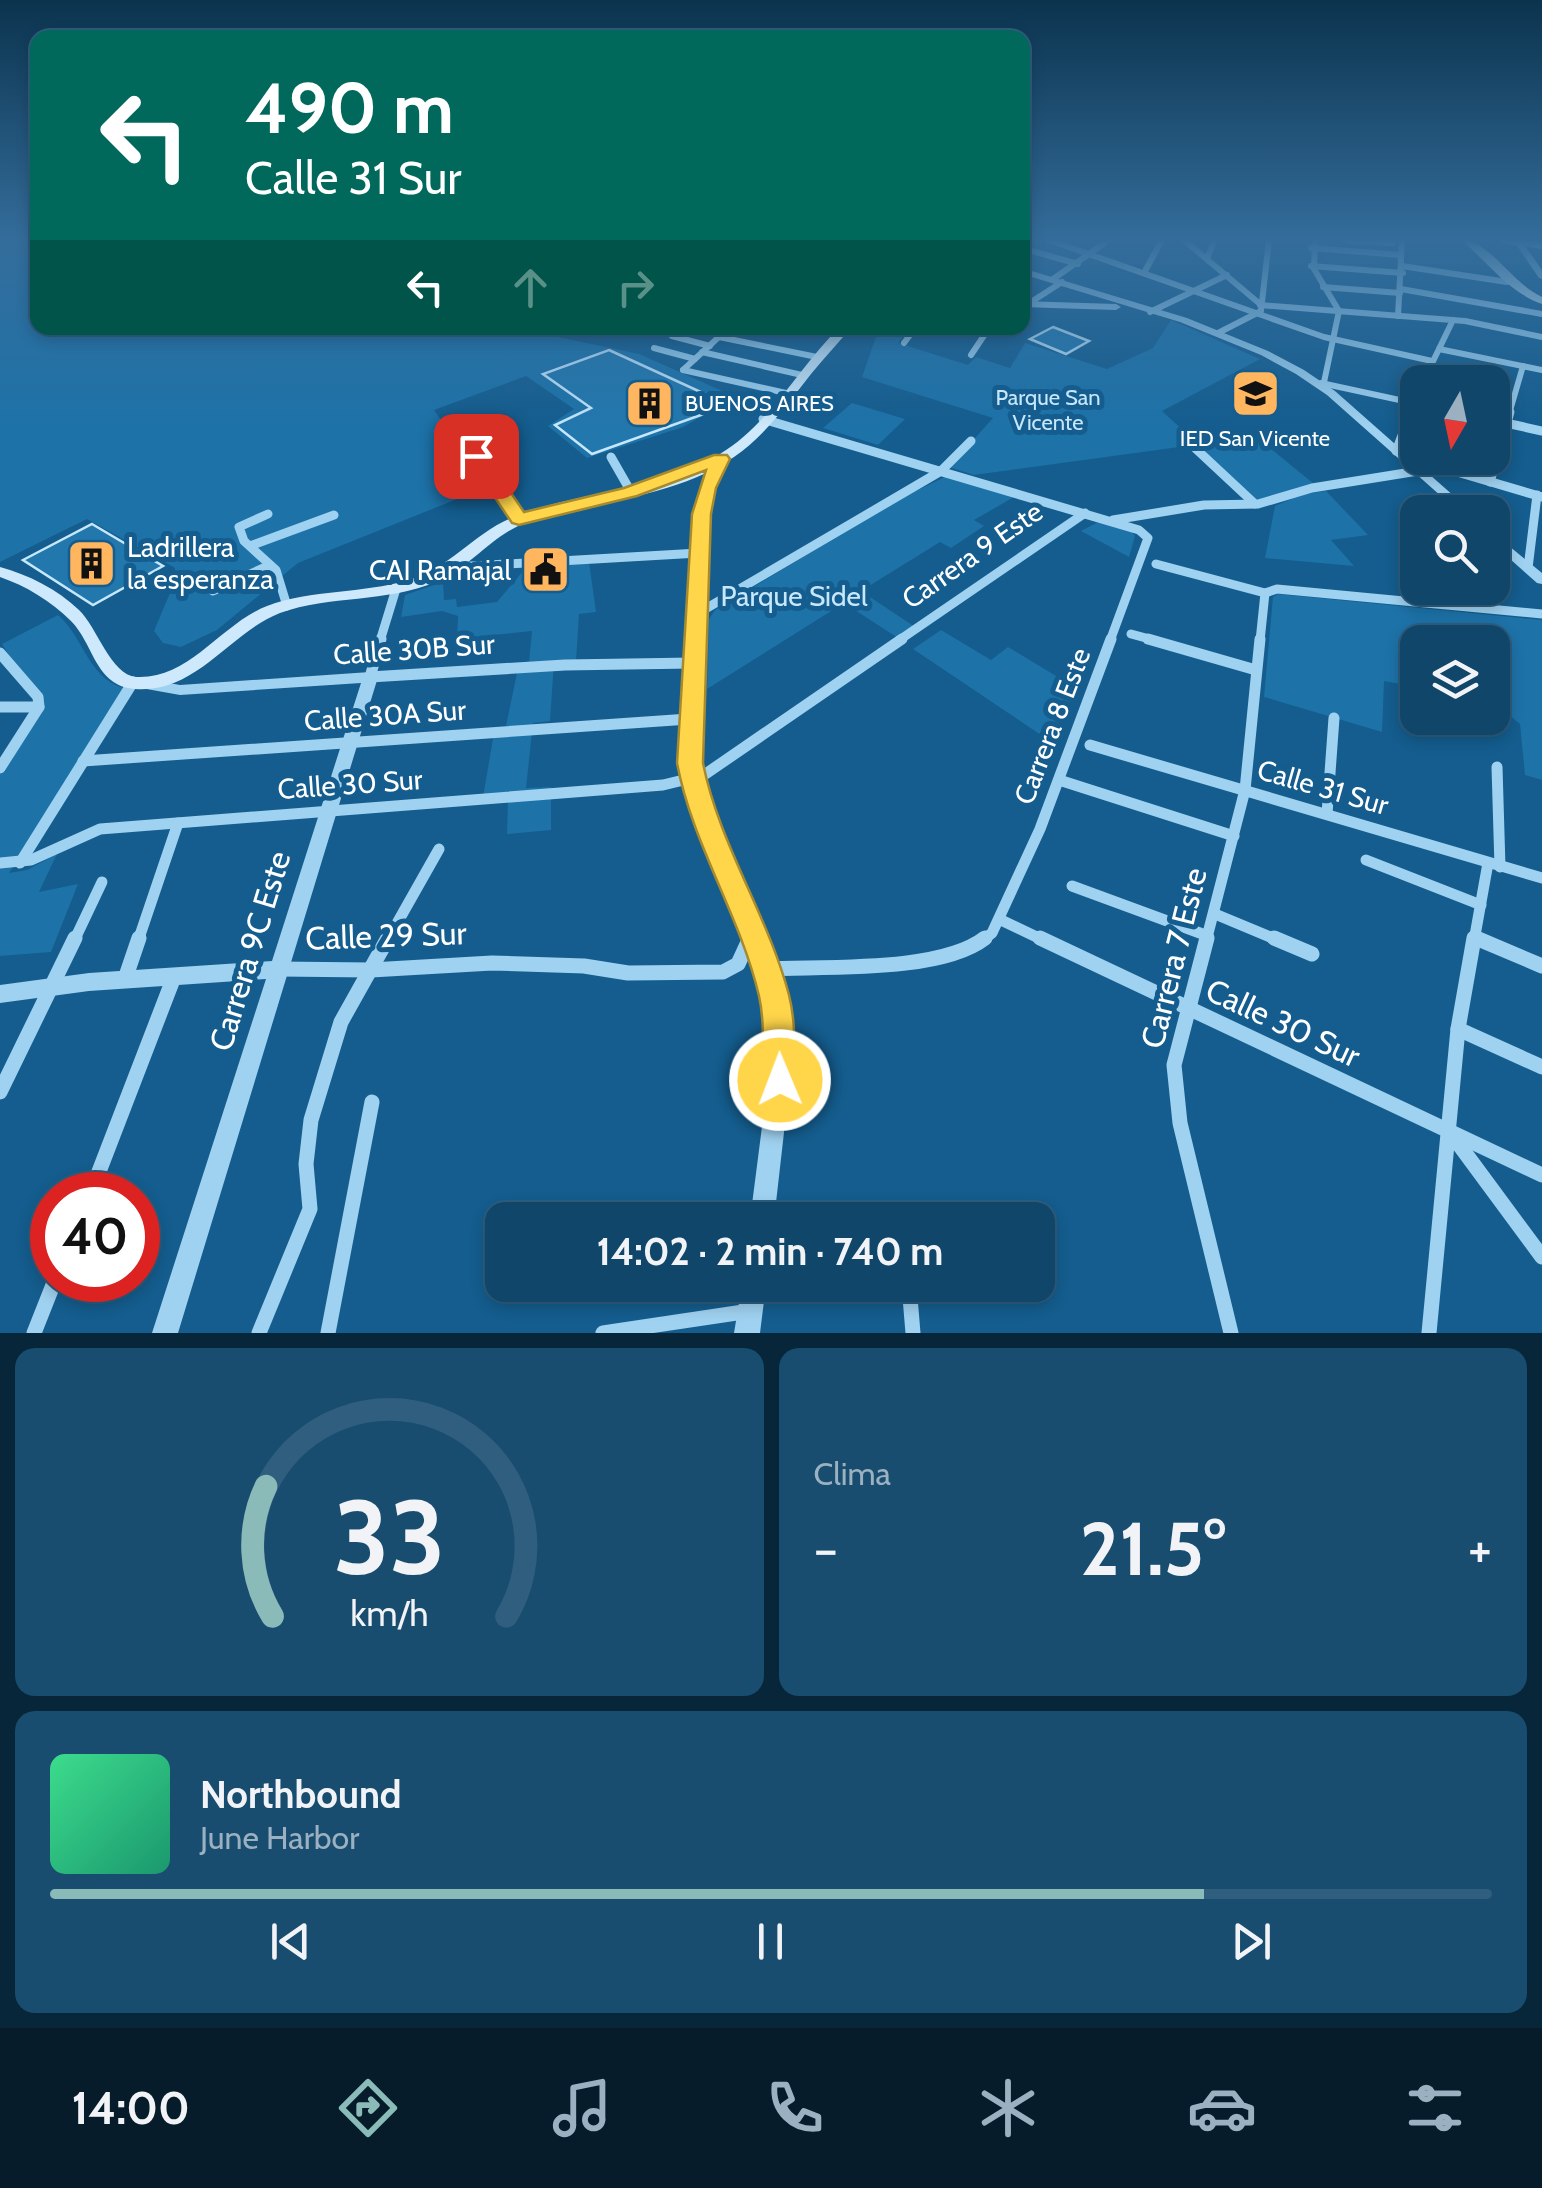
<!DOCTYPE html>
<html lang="es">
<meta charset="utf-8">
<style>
:root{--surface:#0f466a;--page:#184d70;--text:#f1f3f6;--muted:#9bb1c1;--line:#2f5e7e;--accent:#8bbbb9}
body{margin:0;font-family:Cabin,sans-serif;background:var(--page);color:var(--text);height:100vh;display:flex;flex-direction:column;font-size:38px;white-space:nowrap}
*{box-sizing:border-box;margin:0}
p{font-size:32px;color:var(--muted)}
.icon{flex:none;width:55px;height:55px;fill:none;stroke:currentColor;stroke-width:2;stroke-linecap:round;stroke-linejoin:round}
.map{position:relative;height:1333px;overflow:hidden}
.side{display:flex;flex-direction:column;gap:15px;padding:15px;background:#08263a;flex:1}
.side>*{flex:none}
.top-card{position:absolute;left:30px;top:30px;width:1000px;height:305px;border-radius:20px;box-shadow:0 5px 15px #0003,0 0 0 2px var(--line);background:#00695c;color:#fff;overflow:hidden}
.needle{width:65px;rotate:189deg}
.tools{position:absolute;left:1400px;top:365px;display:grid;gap:20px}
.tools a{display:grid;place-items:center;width:110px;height:110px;border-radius:20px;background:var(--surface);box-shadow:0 5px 15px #0003,0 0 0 2px var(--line);font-size:50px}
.speed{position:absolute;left:30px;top:1172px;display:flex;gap:20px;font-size:50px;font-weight:700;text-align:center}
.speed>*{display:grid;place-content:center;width:130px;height:130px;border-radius:50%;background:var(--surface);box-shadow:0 5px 15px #0003,0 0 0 2px var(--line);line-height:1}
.speed .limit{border:15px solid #d22;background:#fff;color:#111}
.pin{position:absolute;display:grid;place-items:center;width:85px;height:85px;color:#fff;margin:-42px;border-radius:20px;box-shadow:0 5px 15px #0006}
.me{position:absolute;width:110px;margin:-55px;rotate:359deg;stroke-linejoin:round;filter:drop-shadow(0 0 8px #0008)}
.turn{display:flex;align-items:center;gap:35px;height:210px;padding:0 50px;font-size:45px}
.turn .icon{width:130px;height:130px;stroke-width:2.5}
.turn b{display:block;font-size:70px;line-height:85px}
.lanes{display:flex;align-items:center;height:95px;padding:0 50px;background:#0003;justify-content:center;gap:50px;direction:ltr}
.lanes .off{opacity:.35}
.big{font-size:75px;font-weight:700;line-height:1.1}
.side .widget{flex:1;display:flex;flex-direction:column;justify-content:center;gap:15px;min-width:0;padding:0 35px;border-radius:20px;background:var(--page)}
.side .dial{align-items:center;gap:0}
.dial svg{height:260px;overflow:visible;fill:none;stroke:var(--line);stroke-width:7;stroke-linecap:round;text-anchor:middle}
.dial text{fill:var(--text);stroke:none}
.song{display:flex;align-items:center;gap:30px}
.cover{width:120px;height:120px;border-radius:15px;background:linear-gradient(135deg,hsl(150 70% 55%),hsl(160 70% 35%))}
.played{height:10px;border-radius:5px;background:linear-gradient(90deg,var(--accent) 80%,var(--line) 80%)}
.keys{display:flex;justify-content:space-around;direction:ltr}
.heat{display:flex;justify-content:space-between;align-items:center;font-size:55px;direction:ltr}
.side .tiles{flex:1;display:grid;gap:15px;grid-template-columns:1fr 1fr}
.widget:last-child{grid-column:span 2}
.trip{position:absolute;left:485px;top:1202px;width:570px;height:100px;border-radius:20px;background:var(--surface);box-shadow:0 5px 15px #0003,0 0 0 2px var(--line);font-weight:700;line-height:100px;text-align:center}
.tab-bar{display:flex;height:160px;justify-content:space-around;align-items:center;background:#061c2a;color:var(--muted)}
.tab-bar .icon{width:70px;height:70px}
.tab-bar .active{color:var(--accent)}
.tab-bar b{font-size:45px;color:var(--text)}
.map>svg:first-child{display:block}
.green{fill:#1d72a8}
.building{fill:#2277ad;stroke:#c6e7fc;stroke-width:2.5}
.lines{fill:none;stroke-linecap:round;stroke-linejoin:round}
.minor-far3{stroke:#9fd1f0;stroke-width:6}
.minor-far2{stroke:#9fd1f0;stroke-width:9}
.minor-far1{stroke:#9fd1f0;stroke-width:11}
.minor{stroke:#9fd1f0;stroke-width:15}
.tertiary{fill:#9fd1f0;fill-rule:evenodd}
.secondary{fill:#cde9fb;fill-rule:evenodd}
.route{fill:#ffd54a;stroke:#a68a30;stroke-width:2.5}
.labels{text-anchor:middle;stroke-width:10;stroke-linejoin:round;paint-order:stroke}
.far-park-label{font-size:22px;fill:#c6e7fc;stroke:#145d8e}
.far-poi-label{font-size:22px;fill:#fff;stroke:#145d8e;text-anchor:start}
.poi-label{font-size:28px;fill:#fff;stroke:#145d8e;text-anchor:start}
.street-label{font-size:28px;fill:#fff;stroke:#145d8e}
.park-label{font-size:28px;fill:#c6e7fc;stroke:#145d8e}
.near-street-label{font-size:32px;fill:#fff;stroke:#145d8e}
</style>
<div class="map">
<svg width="1542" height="1333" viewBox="0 0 1542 1333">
<rect width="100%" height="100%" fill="#145d8e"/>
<g class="green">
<polygon points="0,240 37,240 38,328 515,328 639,354 736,397 683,427 587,458 548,426 574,409 526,376 434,410 487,487 298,563 217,630 181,647 163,643 154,631 170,593 175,568 87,519 0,562"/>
<polygon points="1171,320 1260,359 1162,411 1199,445 1231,441 1253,434 1314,484 1256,501 1194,445 974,475 949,467 993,418 862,377 879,328 905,334 898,343 968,365 976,357 1010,368 1025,343 1107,369 1153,348"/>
<polygon points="852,403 905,419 878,445 823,428"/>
<polygon points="947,476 1014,497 974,520 984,526 951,548 940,542 861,591 915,627 898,638 844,603 707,689 709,619 715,610 901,498"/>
<polygon points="1326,491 1368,535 1331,540 1354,566 1265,558 1275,506 1303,494"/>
<polygon points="1100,521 1132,532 1135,536 1129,557 1081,531"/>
<polygon points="589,562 596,612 579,614 576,661 554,662 550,721 533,723 526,788 551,787 551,830 507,834 508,801 482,803 494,733 505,731 517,673 528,672 532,631 457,639 458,616 442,611 401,617 405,595 443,582 444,600 456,599 457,607 497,602 529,564"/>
<polygon points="1278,594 1542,620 1542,780 1525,775 1520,724 1493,702 1492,642 1418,642 1417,687 1384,681 1382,732 1264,697 1273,597"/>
<path d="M58,615C84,638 88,677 123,688L9,873L27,870L57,854L39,892L78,884L51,952L0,956V765L43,704L41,692L19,672L2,644Z"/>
<polygon points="941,630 991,660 1008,647 1076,688 1050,741 913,649"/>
</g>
<g class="building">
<polygon points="1053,327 1089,341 1066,354 1030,339"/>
<polygon points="609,350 716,399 712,411 592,454 555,425 591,408 543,374"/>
<polygon points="92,524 163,566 93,605 23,560"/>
</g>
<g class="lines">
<g class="minor-far3">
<polyline points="1049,240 1324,337 1432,361"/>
<polyline points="1184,240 1260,304"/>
<polyline points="1315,240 1314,269 1339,311 1323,387"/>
<polyline points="1346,240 1393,243"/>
<polyline points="1502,240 1542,246"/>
<polyline points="1022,248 1078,264"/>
<polyline points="1311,248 1401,255"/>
<polyline points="1207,258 1215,240"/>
<polyline points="1311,266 1403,273"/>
<polyline points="1402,266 1507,282"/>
<polyline points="1145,271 1162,240"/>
<polyline points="1053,279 1109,240"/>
<polyline points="1323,287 1400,293"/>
<polyline points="1401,289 1542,314"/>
<polyline points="1028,304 1062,282"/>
<polyline points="1260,305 1465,321 1542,337"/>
<polyline points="1150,312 1227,275"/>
<polyline points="1398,316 1402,240"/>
<polyline points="639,328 731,328"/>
<polyline points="1218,333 1261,311 1269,240"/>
<polyline points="672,336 710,346"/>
<polyline points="719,337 817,357"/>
<polyline points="904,343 915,328"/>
<polyline points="654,348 695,359"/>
<polyline points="1439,349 1542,370"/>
<polyline points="702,352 802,375"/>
<polyline points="971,355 989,328"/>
<polyline points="683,370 786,393"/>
<polyline points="683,370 721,335"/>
<polyline points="1423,382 1453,320"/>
<polyline points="1321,383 1418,404"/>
<polyline points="1411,414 1418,395"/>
<polyline points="1509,414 1523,366"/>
</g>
<g class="minor-far2">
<polyline points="763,419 1139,530 1148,538 1110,641"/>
<polyline points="1492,420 1542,431"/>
<polyline points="462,435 519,519"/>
<polyline points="1195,448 1255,504"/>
<polyline points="1396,451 1411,412"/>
<polyline points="1403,456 1542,497"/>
<polyline points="611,457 631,492"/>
<polyline points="1490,482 1510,412"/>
<polyline points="268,514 239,527 244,541 276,570 287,606"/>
<polyline points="1113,520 1204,505 1258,504 1312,488 1418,471"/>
<polyline points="250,546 334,515"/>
<polyline points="1156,564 1265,593 1277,589 1542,614"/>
<polyline points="454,567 699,553"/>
<polyline points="1528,568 1537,495"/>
<polyline points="213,591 270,565"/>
<polyline points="695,615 941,471 971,441"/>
<polyline points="1131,634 1157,641"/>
<polyline points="380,641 396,589"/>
<polyline points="898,641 1085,513"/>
<polyline points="1260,641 1265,593"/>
</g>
<g class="minor-far1">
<polyline points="381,639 370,677 565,665 692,663"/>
<polyline points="1148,639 1256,670"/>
<polyline points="0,653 38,697 39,707 0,768"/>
<polyline points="0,707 39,707"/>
<polyline points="1090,745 1542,878"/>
<polyline points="83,761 689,719"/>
<polyline points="1497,767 1500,867"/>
<polyline points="1059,780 1234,836"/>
<polyline points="1327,814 1334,718"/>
<polyline points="1366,860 1481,905"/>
<polyline points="0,863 31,860 100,829 663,785 704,775 902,639"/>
<polyline points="20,863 133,682"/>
<polyline points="1072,886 1208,936"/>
<polyline points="1215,914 1280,941"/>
<polyline points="1001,920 1045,941"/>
<polyline points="1476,938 1482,941"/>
<polyline points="74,941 102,882"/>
<polyline points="138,941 178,823"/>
<polyline points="387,941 439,849"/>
<polyline points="749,941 752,933"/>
<polyline points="982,941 992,933 1040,829 1111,639"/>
<polyline points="1206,941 1245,790 1260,639"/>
<polyline points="1474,941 1488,863"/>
</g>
<g class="minor">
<polyline points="1040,938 1542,1175"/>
<polyline points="1207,938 1174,1065 1180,1123 1231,1333"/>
<polyline points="1274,938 1312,954"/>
<polyline points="1476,938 1542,966"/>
<polyline points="279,969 371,970 492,963 584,966 628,973 723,972 738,964 750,938"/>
<path d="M766,969C824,966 940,973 985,938"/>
<polyline points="125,979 139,938"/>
<polyline points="1458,1029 1542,1067"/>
<polyline points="0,1092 75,938"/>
<polyline points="1449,1131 1542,1257"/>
<polyline points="90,1195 174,977"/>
<polyline points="775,1220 1028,1210"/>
<polyline points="909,1285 913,1333"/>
<polyline points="34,1333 55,1280"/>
<polyline points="259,1333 310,1209 306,1164 311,1120 341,1022 388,938"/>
<polyline points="328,1333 372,1102"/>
<polyline points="603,1333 750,1311"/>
<polyline points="1429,1333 1458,1029 1474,938"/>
</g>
<g class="tertiary">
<polygon points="1513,240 1521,240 1542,270 1542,279 1539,278"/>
<polygon points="1022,268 1187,318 1268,351 1304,370 1335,391 1472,512 1459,512 1327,395 1296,374 1261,355 1180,322 1022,274"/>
<polygon points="1022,301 1116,304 1121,307 1116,310 1022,307"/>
<path d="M721,455L727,459L713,488L707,514L697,719L700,778L706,800L776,969L790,1038V1080L774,1220H750L768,1080L770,1038L756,969L688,800L684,778L681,719L695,514C700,494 705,468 721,455Z"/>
<polygon points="1492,532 1542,573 1542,584 1537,583 1492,543"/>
<polygon points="370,672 378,677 178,1333 152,1333 266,979 89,991 0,1003 0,985 89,973 272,961 361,683 180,695 141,688 133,683 141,678 180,685"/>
<polygon points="742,1285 766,1285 760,1333 734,1333"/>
</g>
<g class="secondary">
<path d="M1461,240C1490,240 1511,283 1542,297V304C1508,292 1488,262 1461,240Z"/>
<path d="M839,328H851C838,343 824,358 811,374C788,403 765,436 734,457C674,498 598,500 531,521C494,532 472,567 436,582C386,603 330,595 280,613C229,633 196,694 135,689C95,686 94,644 71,621C51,601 26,586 0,577V567C29,575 57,589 79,610C97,627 111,675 136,677C189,680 221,624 267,606C312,589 362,594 408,580C449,569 473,534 511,518C579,490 656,493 720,454C769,425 799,367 839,328Z"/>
</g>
</g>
<linearGradient id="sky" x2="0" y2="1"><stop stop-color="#0b334e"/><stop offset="0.56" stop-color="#346d9b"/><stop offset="1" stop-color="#346d9b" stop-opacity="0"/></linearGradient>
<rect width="1542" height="427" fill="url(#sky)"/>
<path class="route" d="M476,451L483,452L524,512L624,488L714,455H727L730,459L716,488L711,514L703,763C719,844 768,915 789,995C796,1022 794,1053 796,1080L791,1092L780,1097L768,1092L763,1080C762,1053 765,1022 759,996C740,915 692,844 677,763L692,514L706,470L637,496L519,525L512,523L467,456Z"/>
<defs>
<symbol id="school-square" viewBox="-11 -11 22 22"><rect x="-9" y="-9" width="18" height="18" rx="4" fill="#ffb65f" stroke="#145d8e"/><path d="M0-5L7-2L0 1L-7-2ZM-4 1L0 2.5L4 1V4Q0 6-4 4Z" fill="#111"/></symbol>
<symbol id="building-square" viewBox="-11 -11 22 22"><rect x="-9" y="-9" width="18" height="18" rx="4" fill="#ffb65f" stroke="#145d8e"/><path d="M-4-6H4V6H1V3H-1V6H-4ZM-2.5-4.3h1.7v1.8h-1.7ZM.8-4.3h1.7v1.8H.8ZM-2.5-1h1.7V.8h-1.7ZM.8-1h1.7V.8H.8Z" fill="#111"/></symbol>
<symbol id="civic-square" viewBox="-11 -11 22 22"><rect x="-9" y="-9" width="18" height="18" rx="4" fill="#ffb65f" stroke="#145d8e"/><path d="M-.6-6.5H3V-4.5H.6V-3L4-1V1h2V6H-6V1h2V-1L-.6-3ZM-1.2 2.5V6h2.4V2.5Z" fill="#111"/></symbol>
</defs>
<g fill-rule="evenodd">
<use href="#school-square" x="1228" y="366" width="55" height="55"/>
<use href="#building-square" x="622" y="376" width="55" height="55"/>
<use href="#building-square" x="64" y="536" width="55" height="55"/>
<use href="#civic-square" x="518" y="542" width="55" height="55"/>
</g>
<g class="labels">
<g class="far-park-label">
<text x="1048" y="405">Parque San<tspan x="1048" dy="25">Vicente</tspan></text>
</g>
<g class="far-poi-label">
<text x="685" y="411">BUENOS AIRES</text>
<text x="1255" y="446" text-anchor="middle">IED San Vicente</text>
</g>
<g class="poi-label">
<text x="127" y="557">Ladrillera<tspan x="127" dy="32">la esperanza</tspan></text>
<text x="511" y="580" text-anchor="end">CAI Ramajal</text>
</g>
<g class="street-label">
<text transform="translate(972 555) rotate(-35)" y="10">Carrera 9 Este</text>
<text transform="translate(414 649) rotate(-4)" y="10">Calle 30B Sur</text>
<text transform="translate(385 715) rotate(-4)" y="10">Calle 30A Sur</text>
<text transform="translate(1052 726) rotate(-69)" y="10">Carrera 8 Este</text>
<text transform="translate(350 784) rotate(-4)" y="10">Calle 30 Sur</text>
<text transform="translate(1323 787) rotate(16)" y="10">Calle 31 Sur</text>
</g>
<g class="park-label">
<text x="794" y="606">Parque Sidel</text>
</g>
<g class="near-street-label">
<text transform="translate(386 936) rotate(-2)" y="11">Calle 29 Sur</text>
<text transform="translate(250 951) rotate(-73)" y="11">Carrera 9C Este</text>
<text transform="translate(1174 958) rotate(-76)" y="11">Carrera 7 Este</text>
<text transform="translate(1283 1023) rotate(25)" y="11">Calle 30 Sur</text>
</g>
</g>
</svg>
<div class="tools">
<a><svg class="needle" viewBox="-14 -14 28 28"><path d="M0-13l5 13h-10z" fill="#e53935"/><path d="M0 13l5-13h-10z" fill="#9bb1c1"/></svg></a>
<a><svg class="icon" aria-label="search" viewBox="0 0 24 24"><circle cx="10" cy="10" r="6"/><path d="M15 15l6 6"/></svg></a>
<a><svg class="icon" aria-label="layers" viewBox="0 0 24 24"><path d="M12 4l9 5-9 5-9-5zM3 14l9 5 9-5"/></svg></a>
</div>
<div class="speed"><div class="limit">40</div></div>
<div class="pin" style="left:476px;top:456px;background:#d93025"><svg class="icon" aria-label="arrive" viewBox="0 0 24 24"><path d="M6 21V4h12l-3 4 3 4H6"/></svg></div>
<svg class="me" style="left:780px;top:1080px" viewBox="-20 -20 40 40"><circle r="17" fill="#ffd54a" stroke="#fff" stroke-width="3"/><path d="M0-11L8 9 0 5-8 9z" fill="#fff"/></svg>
<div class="trip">14:02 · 2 min · 740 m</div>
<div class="top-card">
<div class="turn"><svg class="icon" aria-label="left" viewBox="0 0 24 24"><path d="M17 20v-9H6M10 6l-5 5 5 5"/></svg><div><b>490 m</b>Calle 31 Sur</div></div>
<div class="lanes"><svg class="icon" aria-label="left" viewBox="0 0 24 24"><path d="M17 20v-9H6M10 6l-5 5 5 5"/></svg><svg class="icon off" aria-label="ahead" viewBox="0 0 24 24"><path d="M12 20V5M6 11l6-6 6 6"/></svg><svg class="icon off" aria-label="right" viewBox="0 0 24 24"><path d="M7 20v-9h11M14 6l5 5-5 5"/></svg></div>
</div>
</div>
<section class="side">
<div class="tiles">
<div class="widget dial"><svg viewBox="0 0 100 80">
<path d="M14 69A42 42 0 1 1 86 69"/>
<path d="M14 69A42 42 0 0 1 12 29" stroke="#8bbbb9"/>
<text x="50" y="56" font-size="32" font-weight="700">33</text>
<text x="50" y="72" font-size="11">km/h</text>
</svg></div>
<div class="widget"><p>Clima</p>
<div class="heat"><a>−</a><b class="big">21.5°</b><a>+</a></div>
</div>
<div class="widget">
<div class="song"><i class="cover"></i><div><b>Northbound</b><p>June Harbor</p></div></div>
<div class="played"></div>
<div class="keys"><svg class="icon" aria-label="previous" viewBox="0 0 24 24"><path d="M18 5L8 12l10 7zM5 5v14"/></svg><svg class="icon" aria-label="pause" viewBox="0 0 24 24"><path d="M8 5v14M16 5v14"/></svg><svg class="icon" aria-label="next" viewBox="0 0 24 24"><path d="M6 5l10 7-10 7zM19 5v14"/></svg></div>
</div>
</div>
</section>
<nav class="tab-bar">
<b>14:00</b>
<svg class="icon active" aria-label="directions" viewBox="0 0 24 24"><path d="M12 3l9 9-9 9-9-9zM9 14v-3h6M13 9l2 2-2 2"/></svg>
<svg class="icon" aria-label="music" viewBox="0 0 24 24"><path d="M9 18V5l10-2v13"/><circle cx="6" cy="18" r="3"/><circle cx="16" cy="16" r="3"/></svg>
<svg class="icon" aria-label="phone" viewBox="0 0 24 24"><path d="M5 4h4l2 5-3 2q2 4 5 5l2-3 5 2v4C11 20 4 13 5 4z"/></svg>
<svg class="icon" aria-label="climate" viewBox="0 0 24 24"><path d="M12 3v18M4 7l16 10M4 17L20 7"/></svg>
<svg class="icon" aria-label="car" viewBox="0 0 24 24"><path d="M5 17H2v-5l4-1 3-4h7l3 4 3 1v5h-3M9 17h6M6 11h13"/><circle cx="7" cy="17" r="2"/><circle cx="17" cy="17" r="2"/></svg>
<svg class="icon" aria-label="filters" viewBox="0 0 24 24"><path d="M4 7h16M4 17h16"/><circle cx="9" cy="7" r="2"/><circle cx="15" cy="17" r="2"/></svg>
</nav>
